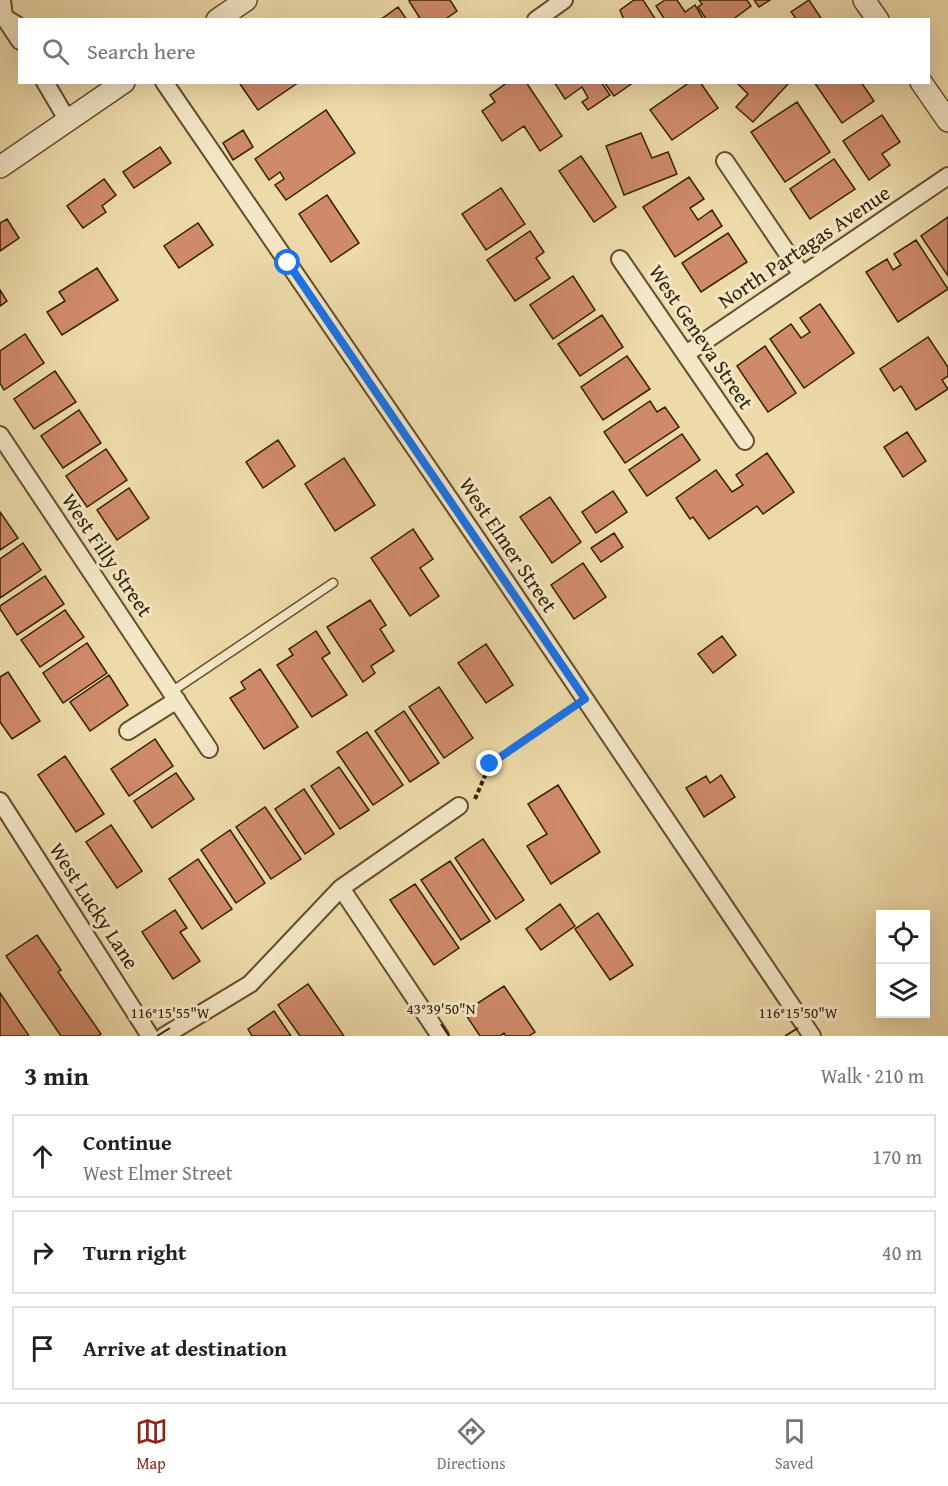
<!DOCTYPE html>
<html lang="en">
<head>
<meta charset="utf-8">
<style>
	body { margin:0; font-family:"Gentium Book Plus",serif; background:#f2f2f2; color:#222 }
	.controls { position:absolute; right:18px; bottom:18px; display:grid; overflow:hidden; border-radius:0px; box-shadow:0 6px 24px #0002 }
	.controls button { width:54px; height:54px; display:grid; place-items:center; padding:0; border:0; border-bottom:2px solid #e0e0e0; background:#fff; color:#222; font:30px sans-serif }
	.stop { position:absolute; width:18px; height:18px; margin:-14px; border:4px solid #1a73e8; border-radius:50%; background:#fff }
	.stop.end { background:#1a73e8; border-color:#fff; box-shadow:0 2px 6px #0008 }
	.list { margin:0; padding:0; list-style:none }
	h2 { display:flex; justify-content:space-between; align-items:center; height:78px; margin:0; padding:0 24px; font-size:26px }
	h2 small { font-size:20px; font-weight:400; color:#767676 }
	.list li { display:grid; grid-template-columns:39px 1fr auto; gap:18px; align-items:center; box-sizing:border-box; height:84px; margin:0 12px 12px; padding:0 12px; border:2px solid #e0e0e0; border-radius:0px }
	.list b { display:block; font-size:22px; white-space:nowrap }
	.list p { margin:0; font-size:20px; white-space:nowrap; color:#767676 }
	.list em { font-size:20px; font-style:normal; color:#767676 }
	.icon { flex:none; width:33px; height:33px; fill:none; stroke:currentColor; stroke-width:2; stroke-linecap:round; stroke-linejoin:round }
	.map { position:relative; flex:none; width:948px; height:1036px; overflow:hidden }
	.search { position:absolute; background:#fff; box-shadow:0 6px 24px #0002; left:18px; right:18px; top:18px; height:66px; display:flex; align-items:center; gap:15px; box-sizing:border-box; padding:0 21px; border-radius:0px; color:#767676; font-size:22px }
	.sheet { height:366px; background:#fff }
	nav { display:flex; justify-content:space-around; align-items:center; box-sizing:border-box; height:84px; border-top:2px solid #e0e0e0; background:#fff; font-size:16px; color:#767676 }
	nav a { display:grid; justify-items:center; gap:3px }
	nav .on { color:#8f2418 }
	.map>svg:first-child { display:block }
	.building { fill:#cf8a6a; stroke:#362004; stroke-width:1.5 }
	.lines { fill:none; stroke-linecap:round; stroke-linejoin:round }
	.service-casing { stroke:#644e2d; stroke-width:11 }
	.minor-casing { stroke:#644e2d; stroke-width:20 }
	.tertiary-casing { stroke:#644e2d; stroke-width:24 }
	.path { stroke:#362004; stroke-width:4; stroke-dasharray:4.5 3; stroke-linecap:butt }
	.service { stroke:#f3e7c7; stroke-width:8 }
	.minor { stroke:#f3e7c7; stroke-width:16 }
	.tertiary { stroke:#f3e7c7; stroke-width:21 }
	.route { stroke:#1a73e8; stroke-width:8 }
	.ticks { fill:none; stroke:#362004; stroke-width:2 }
	.labels { text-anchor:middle; stroke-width:6; stroke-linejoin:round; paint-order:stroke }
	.street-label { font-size:21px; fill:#362004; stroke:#f3e7c7 }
	.ticks-label { font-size:15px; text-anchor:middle; fill:#362004; stroke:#f3e7c7; stroke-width:6; stroke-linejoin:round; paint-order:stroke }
</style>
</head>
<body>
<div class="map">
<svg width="948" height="1036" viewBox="0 0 948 1036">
	<rect width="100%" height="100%" fill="#eddaa9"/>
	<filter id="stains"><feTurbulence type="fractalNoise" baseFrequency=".00333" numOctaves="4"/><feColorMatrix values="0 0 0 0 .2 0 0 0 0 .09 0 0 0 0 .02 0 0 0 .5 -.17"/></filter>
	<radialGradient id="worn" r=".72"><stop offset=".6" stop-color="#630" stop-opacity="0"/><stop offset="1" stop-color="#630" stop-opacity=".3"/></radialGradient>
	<path class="building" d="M411,0H450L457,11L444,20H421L409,1Z
		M634,0H643L656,20H624L620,10Z
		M665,0H677L685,12L695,5L704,20H665L656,6Z
		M699,0H747L751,6L732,20H707L698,7L702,4Z
		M754,0H770L759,7Z
		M809,0L821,18L818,20H797L791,12Z
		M398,7L407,20H380Z
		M243,82H299L258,110L240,84Z
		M508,82H526L562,136L540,151L524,126L502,141L482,111L495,102L490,95Z
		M554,82H601L610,95L588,110L582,102L588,98L582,87L565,99Z
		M604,82H634L614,96Z
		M690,82H700L718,108L672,140L650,110Z
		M736,82H786L788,84L753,122L736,107L748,94Z
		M814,82H861L874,101L842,123Z
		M797,102L830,152L785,182L751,132Z
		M326,110L355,153L286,200L275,185L284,179L280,172L269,180L255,159Z
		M882,115L900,142L882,154L890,165L869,180L843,141Z
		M243,130L253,147L233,160L223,143Z
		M641,133L652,158L668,152L677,174L624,195L606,146Z
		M160,147L171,163L134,188L123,172Z
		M581,156L616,207L594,222L559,171Z
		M834,159L855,189L810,219L790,189Z
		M689,177L704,199L690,208L698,220L712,210L722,226L675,257L643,207Z
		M104,179L116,195L102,206L106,212L83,228L67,206Z
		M501,188L525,224L486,250L462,214Z
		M327,195L359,243L331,262L299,214Z
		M948,217V276L921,236Z
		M7,219L19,238L0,251V223Z
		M198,223L213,245L179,268L164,246Z
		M530,231L544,252L536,258L550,278L515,301L487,260Z
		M728,233L747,262L701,292L682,263Z
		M916,240L948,289L898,322L866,272L887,259L893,270L901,265L894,254Z
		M97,268L118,300L62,335L47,312L65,301L59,292Z
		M573,276L595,310L553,339L530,305Z
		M0,290L7,301L0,306Z
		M820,304L854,353L804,388L770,339L791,324L801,338L810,332L800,318Z
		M602,315L623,347L580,376L558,344Z
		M25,334L44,363L4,390L0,383V351Z
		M928,337L948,367V376L942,380L948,389L916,410L901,386L894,391L880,369Z
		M765,346L796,393L768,412L737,366Z
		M627,356L650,389L603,420L581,387Z
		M55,371L76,402L34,429L14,399Z
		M650,401L657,412L665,407L679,427L625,463L604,432Z
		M79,410L101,443L63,468L41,436Z
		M907,432L926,461L903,477L884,447Z
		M682,434L700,460L647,496L629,470Z
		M278,440L295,466L263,488L246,462Z
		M106,449L127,480L87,507L66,476Z
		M767,453L794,492L763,514L757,506L709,539L693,517L690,519L676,498L716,470L732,492L743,485L736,475Z
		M344,458L375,505L335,531L305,484Z
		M129,488L149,518L117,540L97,510Z
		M613,491L627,512L596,533L582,512Z
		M550,497L581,542L552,563L520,517Z
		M0,512L18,538L0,550Z
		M413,529L433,559L420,568L439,596L410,616L371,558Z
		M614,533L623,547L601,562L591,548Z
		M23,543L41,570L0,598V559Z
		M583,563L606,597L574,619L551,585Z
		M45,576L64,604L17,635L0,609V606Z
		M370,600L386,625L380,629L394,651L371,666L375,673L363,682L327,627Z
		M65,610L84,637L40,667L21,640Z
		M316,631L330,653L322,658L347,695L312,717L277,665L293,655L289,649Z
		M722,636L736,655L713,673L698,654Z
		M87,643L107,673L63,703L43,673Z
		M486,644L513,685L486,703L458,663Z
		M260,669L298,727L264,749L230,698L245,689L241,682Z
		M8,672L40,721L12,739L0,722V677Z
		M109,675L128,705L90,731L70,702Z
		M439,687L473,738L444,758L409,707Z
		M404,711L439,763L410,782L375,731Z
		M367,732L403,785L373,805L337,752Z
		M155,739L173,766L129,796L111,769Z
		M65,756L104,814L76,832L38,775Z
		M339,767L369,810L340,829L311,786Z
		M176,773L194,799L152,828L134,801Z
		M721,775L735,797L704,817L686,788L706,776L710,783Z
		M558,785L600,852L551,884L527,846L547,834L528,804Z
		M304,789L334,834L305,854L275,809Z
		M265,807L301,859L271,879L236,827Z
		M111,825L142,871L117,888L86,842Z
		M230,830L265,883L236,903L201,850Z
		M483,839L524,900L496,919L455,858Z
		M198,859L232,909L202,929L169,879Z
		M450,861L490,921L461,940L421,880Z
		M415,884L459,948L434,965L390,900Z
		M560,904L575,926L541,950L526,929Z
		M175,910L187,928L180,932L200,961L173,979L142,932Z
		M598,913L633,965L610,980L575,929Z
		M37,935L61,970L58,972L101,1034L98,1036H61L6,956Z
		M308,984L344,1036H300L278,1005Z
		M504,986L535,1032L529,1036H506L504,1033L500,1036H480L464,1012Z
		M0,993L29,1036H0Z
		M274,1011L291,1036H252L248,1029Z"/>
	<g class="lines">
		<g class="service-casing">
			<path id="service" d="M171,692L333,583"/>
		</g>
		<g class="minor-casing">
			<path id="minor" d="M2,0L4,17
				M536,20L564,0
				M20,27L4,17L20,41
				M45,82L68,121
				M164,82L490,558L812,1036
				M725,161L802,275
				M620,259L745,441
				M686,354L948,176
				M0,435L209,749
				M128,731L177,700
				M0,801L150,1036
				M341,888L440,1036
				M164,1036L250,984L341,888L459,806"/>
		</g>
		<g class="tertiary-casing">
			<path id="tertiary" d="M864,0L878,20
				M217,20L246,0
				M921,82L948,121
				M0,167L124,82"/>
		</g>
		<path class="path" d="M475,799L490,764L571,708"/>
		<use href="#service" class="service"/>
		<use href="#minor" class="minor"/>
		<use href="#tertiary" class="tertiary"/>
	</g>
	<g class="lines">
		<path class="route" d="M288,263L585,699L490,764"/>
	</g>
	<path class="ticks" d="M441,1024L449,1036M157,1036L170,1028M785,1036L798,1028"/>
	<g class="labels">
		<g class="street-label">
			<text transform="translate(804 247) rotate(-34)" y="7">North Partagas Avenue</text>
			<text transform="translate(701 337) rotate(56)" y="7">West Geneva Street</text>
			<text transform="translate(508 545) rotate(56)" y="7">West Elmer Street</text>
			<text transform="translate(107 555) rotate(56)" y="7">West Filly Street</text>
			<text transform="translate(94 906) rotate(57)" y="7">West Lucky Lane</text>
		</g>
	</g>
	<g class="ticks-label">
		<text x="441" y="1014">43°39'50"N</text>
		<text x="170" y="1018">116°15'55"W</text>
		<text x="798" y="1018">116°15'50"W</text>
	</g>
	<rect width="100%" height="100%" filter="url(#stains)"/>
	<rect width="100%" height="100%" fill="url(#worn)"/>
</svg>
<div class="controls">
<button><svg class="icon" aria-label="locate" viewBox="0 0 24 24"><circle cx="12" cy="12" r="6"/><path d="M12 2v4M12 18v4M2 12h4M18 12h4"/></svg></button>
<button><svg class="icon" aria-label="layers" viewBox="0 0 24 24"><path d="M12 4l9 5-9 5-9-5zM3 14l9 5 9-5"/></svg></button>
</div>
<div class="stop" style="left:288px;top:263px"></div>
<div class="stop end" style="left:490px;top:764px"></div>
<div class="search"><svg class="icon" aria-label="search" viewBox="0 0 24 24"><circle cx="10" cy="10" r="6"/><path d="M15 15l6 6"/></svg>Search here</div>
</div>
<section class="sheet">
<h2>3 min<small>Walk · 210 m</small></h2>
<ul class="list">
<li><svg class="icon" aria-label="ahead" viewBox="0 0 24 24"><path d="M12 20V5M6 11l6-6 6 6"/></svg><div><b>Continue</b><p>West Elmer Street</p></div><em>170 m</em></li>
<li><svg class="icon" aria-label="right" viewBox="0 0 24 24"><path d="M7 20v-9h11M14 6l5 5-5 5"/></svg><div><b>Turn right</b></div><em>40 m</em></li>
<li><svg class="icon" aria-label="arrive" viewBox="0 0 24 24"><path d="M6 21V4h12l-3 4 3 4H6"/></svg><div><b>Arrive at destination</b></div></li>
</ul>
</section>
<nav>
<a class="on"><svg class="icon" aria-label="map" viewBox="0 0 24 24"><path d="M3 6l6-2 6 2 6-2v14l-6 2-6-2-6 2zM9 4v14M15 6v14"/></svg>Map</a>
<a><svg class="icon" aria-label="directions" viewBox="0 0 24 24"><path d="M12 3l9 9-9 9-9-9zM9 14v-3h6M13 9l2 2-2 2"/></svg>Directions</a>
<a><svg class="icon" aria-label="saved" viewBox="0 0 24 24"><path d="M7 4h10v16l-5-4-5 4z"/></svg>Saved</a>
</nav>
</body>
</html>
